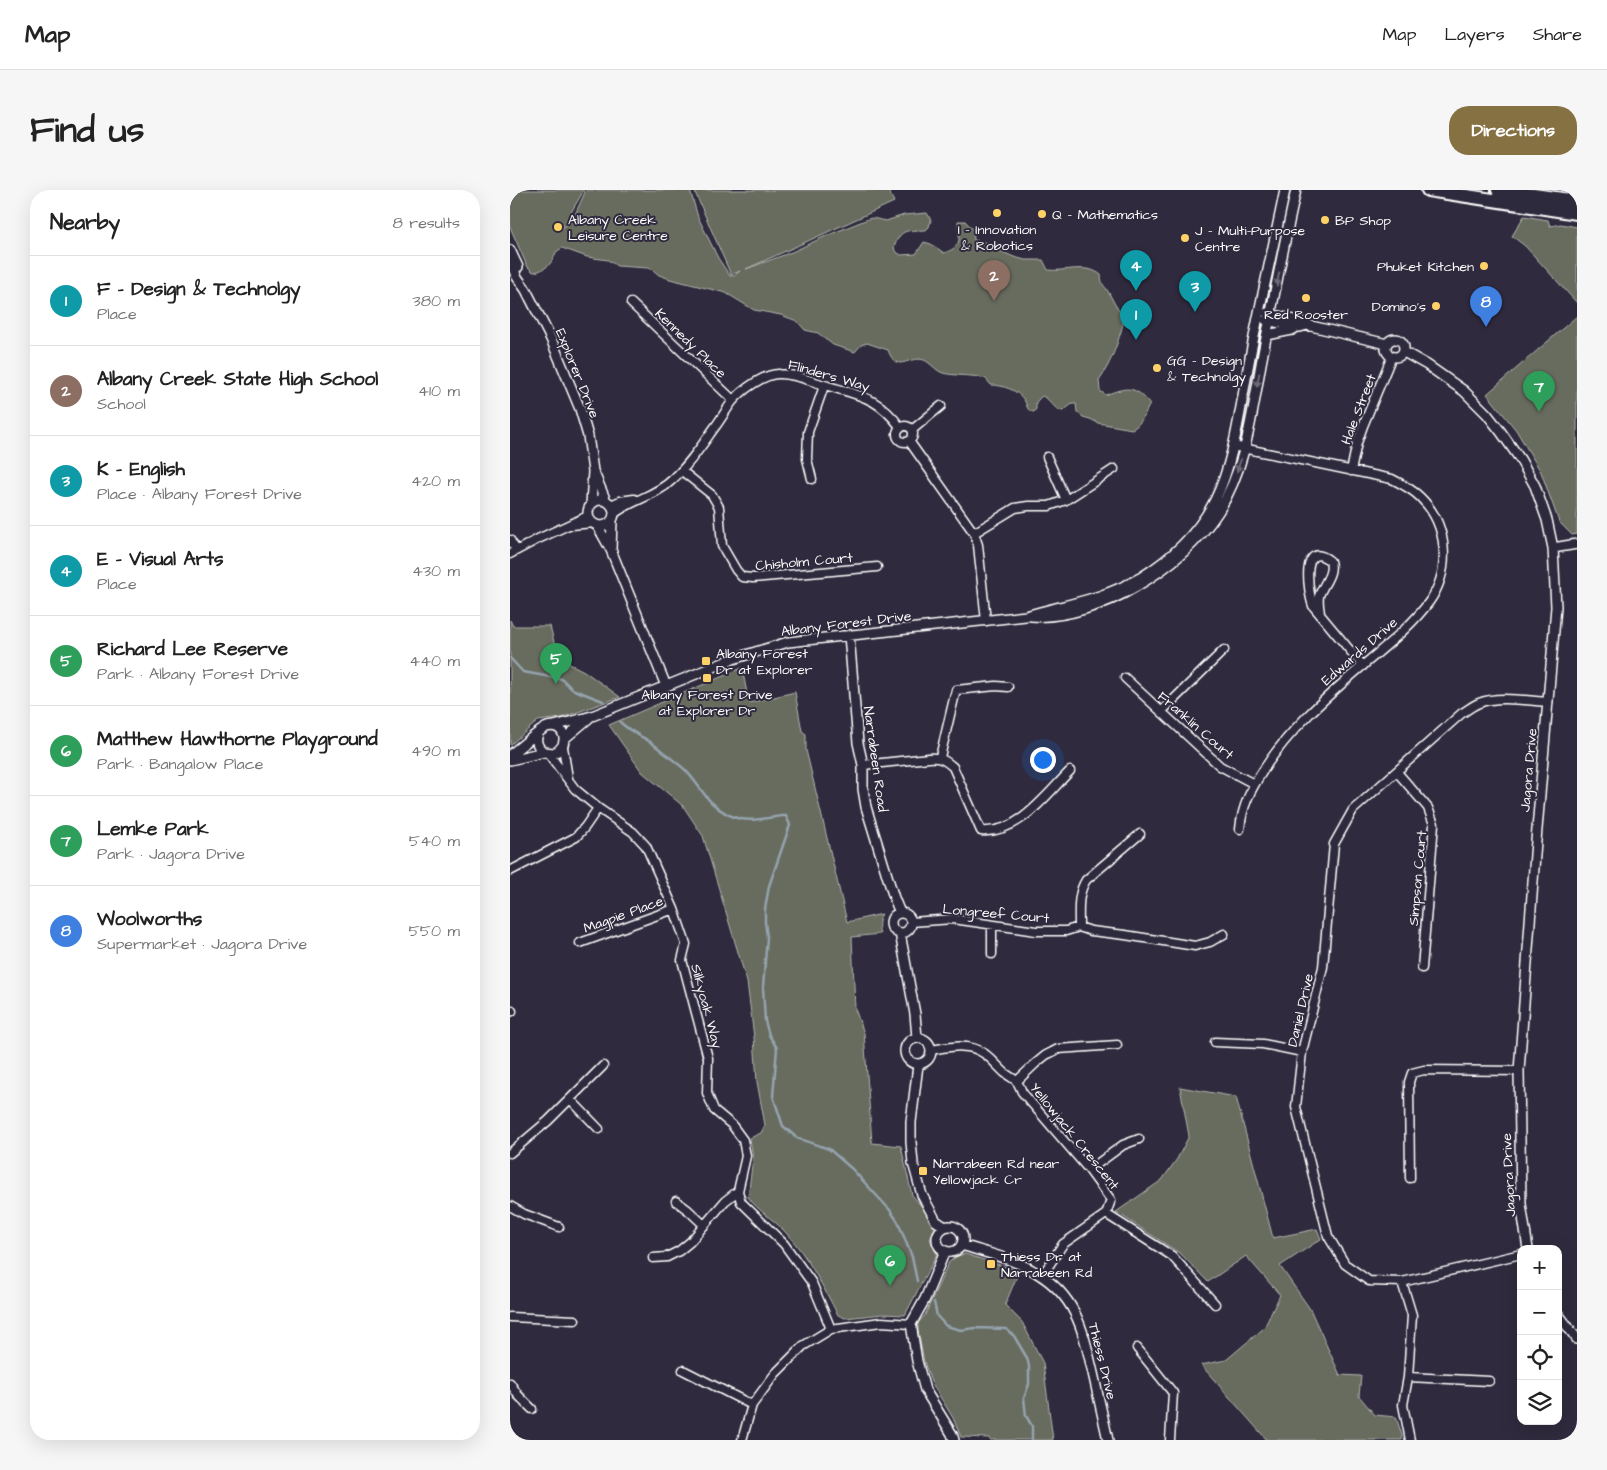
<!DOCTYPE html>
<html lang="en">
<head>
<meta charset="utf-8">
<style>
	body { margin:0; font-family:"Architects Daughter",sans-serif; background:#f6f6f6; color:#222 }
	.controls { position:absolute; right:15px; bottom:15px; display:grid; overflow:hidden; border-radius:10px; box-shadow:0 5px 20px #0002 }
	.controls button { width:45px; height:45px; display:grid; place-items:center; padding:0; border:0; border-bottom:1px solid #e0e0e0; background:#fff; color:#222; font:25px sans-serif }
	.you { position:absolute; left:532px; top:569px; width:18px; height:18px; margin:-12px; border:4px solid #fff; border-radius:50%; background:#1a73e8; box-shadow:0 0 0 8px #1a73e833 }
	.badge { display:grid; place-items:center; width:32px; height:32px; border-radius:50%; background:#857141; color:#fff; font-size:16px; font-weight:700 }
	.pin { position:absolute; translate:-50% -41px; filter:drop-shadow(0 1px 2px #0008) }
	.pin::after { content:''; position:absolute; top:26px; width:18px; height:15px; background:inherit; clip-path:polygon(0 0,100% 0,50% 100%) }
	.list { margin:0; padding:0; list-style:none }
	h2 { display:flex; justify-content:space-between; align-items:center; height:65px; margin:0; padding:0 20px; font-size:21px }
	h2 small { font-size:16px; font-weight:400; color:#767676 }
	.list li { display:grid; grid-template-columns:32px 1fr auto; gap:15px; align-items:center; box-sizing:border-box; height:90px; padding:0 20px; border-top:1px solid #e0e0e0 }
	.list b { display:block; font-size:19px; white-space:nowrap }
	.list p { margin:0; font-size:16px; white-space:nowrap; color:#767676 }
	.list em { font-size:16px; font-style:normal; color:#767676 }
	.icon { flex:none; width:28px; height:28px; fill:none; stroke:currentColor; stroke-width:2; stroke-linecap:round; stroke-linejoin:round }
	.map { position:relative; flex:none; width:1067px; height:1250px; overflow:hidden; border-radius:20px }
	header { display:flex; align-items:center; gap:30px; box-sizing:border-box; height:70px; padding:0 25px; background:#fff; border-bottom:1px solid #e0e0e0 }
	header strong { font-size:24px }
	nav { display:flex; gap:28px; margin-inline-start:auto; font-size:18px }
	.intro { display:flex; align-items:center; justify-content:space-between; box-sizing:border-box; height:120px; padding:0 30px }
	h1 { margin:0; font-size:35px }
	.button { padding:12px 22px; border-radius:20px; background:#857141; color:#fff; font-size:18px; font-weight:700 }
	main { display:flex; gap:30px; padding:0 30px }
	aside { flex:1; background:#fff; border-radius:20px; box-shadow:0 5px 20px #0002 }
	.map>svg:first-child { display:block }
	.green { fill:#676c5f; stroke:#b3b6af }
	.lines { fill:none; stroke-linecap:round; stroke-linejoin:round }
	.stream { stroke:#95a3ae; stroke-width:2.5 }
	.minor-casing { stroke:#fff; stroke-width:11 }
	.tertiary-casing { stroke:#fff; stroke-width:12 }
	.trunk-casing { stroke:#fff; stroke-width:16 }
	.minor { stroke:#2f2a3d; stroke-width:8 }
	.tertiary { stroke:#2f2a3d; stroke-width:9 }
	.trunk { stroke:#2f2a3d; stroke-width:12 }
	.oneway { fill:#6d6a77 }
	.poi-dot { fill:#ffd166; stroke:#2f2a3d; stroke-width:2 }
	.labels { text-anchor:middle; stroke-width:4; stroke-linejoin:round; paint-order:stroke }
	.poi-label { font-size:14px; fill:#fff; stroke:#2f2a3d; text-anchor:start }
	.street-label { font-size:14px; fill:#fff; stroke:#2f2a3d }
</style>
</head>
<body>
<header>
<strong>Map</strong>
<nav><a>Map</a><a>Layers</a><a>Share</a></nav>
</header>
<div class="intro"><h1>Find us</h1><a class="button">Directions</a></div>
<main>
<aside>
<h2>Nearby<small>8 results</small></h2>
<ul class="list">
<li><span class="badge" style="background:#0f9aa8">1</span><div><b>F - Design &amp; Technolgy</b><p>Place</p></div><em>380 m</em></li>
<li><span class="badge" style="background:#8d6e63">2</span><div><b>Albany Creek State High School</b><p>School</p></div><em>410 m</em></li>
<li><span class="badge" style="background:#0f9aa8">3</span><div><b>K - English</b><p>Place · Albany Forest Drive</p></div><em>420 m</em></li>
<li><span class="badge" style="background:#0f9aa8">4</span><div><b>E - Visual Arts</b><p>Place</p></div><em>430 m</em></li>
<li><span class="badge" style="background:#2e9e5b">5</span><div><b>Richard Lee Reserve</b><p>Park · Albany Forest Drive</p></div><em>440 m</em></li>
<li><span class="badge" style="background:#2e9e5b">6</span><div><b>Matthew Hawthorne Playground</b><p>Park · Bangalow Place</p></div><em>490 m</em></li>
<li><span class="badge" style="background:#2e9e5b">7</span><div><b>Lemke Park</b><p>Park · Jagora Drive</p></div><em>540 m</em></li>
<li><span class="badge" style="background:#3f7fe0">8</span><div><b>Woolworths</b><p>Supermarket · Jagora Drive</p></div><em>550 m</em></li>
</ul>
</aside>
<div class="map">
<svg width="1067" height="1250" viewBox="0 0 1067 1250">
	<rect width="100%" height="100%" fill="#2f2a3d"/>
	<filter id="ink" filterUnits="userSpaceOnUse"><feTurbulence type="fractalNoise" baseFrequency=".02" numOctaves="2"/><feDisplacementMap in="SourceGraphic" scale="10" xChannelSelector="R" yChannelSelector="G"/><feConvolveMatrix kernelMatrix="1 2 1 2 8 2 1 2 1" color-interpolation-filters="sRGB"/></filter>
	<g filter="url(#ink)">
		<path class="green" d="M0,0H74L52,38L62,31L76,0H180L188,27L208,68L220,86H224L230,81L221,85L184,0H378L384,12L236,79L282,62L316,46L358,29L362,28L376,31L394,25L417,23L421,30L419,37L416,40C399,41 391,37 384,57L385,61L391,65L406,64L414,52L421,54L434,63C455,56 448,46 448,31H455L463,39L464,50L478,53L490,61L504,67L515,70H533L538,80C555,82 577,73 591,85C592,97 594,94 599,103C603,111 607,119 614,127V131C608,152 602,172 589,190L590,201L596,205C617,196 626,196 640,214C635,223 631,235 622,239L588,233L580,229L573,227L567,222L566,214H562L553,221C543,220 541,209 532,206L526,212V219L524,222C516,221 518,216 514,210C508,200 492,195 481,195C480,194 477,190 476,189C470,185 442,186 433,183C426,181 421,173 414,170C398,165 387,185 378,160L357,153L351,155L345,162L323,155L308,143L295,140L287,131L271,125L244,120L216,103L160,89L149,85L143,80L138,78L107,76L98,70L77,67L52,58L46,62C43,73 35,81 23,82L17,76L0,37Z
			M1014,26L1038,30L1040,36L1051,34L1067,37V113L1015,56L1002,46Z
			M1067,126V344L1062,345L1049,332L1031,282L1006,240L977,204Z
			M0,430L3,436H40L48,468L74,481L110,507L51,528L28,531L0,555Z
			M232,478L239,513L285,502L292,541L296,544V560L337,732L372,724C368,730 368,737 370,744L342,747L345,819L354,843L362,953L391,956L402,1005L428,1035L420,1049L427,1064L395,1125L373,1124L335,1128L328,1125C313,1097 299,1068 277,1044C265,1030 248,1021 238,1007L243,968L240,948L251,943L255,935L247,892L244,847L237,792L193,646L173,616L132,582L99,535Z
			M670,897L726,907L763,1048L807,1039L811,1049L770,1076L800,1119L830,1185L851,1186L849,1206L865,1225L886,1227L892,1245V1250H757L691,1175L716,1170L754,1138L770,1105L736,1066L698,1092L671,1064L606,1022L652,990L667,969L679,946Z
			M455,1064L509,1081L495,1115L512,1132L533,1173L543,1250H480L479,1248L451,1247L443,1228L421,1192L414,1172L408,1140V1133L415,1125L439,1072L447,1066Z"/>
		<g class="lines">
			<path class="stream" d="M0,468L13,482L52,489L62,499L93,511
				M110,532C119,541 131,546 142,553C152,561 162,569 172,577C184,587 190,601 201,612C225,635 242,631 272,626H276L280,635L259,696L255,719V732L257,747L253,797L255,831L259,845L267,858L263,906L273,936L287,948L319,959L342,979L380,1020L388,1032L402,1067L407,1091
				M424,1112L427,1126L436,1136L451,1140L465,1138L496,1139L504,1146L517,1168L519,1176V1194L514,1208L516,1226L522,1236V1250"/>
			<g class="minor-casing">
				<path id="minor" d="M121,113L223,210
					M387 244a8 8 0 1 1 16 0a8 8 0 1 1-16 0Z
					M402,240L431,216
					M399,251L464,343L468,355L476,431
					M723,256L882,289C892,294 902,299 910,307C939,335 941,381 919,412C900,438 874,457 850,478C815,508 779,540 754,579C741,599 732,616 730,639
					M537,267L556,310
					M172,281L202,305L209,317L212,356L226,380L232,387L243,388L367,377
					M841,281L847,253L853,236L882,166
					M302,289L297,269L298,242L314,196
					M101,315L110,311L124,309
					M104,324C121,310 146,306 162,290C179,275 192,255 205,237C211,229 216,220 222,212C232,200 255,183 270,184C287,184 302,192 318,196C352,206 369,208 391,238
					M62,335L83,333
					M464,343L505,318L518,316H539L556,310L604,279
					M0,350L6,360
					M0,364L28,349L78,326
					M810,423C809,417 808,412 809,406C813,394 824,384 820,371C790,348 798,402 803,416L853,476
					M615,488L710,576L744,594
					M651,522L714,460
					M53,557L58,588
					M38,563L65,599L88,618L123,642L136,656L164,719L176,754L172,770L198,868L197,903L204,920L222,935L233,950L236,966L228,1001L231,1012L274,1054L302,1093L321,1139
					M430,567L446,500L486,496L498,497
					M353,575L419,568C430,567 435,570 443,577L471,641C509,644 536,605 560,581
					M887,582L918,618L924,634L912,778
					M0,681L66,647L75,637L88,618
					M401,732L443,729L526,741H556L569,737L581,741L615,745L685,756L700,752L714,744
					M569,737C569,721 567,704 576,690L630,644
					M70,753L164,719
					M482,764V735
					M0,822L2,821
					M705,852L753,854L792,862
					M421,860C439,857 459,852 475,864C482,869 488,877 495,883C505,891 506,887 512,902L579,980L601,1010L596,1024L553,1054L532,1086
					M507,891L525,874L536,865L548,859L607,855
					M60,909L89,939
					M0,963L38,931L93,876
					M579,980L613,955L629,949
					M900,988L899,892L902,883L914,880L1009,881
					M166,1011L178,1020L194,1035
					M0,1016L14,1024L49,1037
					M596,1024L662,1066L705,1114
					M1011,1064L892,1092L859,1091L835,1074L818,1046L786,917L792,862L813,777L824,654L843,620L952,523C958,520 963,515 969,513C987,505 1019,511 1038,512
					M143,1068L157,1067L169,1061L180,1052L215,1011L228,1001
					M892,1092L902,1125L898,1187L893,1215L900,1250
					M0,1127L65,1130
					M627,1158L663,1203L660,1250
					M173,1180L242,1215
					M898,1187L979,1191
					M0,1193L8,1205L22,1219
					M232,1250L242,1215L265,1184L293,1156L321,1139L371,1132L401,1134"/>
			</g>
			<g class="tertiary-casing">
				<path id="tertiary" d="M0,60L8,77
					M0,72L7,87L16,100L41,149L70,219L78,246L83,281L81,315
					M757,123L792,132L797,135L877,154
					M756,130L790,137L797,135
					M757,145L782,140L787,137
					M876 158a9 9 0 1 1 18 0a9 9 0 1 1-18 0Z
					M894,162L917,175L954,201L977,224L991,242L1010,269L1025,296L1037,330L1043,358L1046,417L1026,651L1009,881L1011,1014L1018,1059
					M84,283L96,311
					M78 323a13 13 0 1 1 26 0a13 13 0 1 1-26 0Z
					M87,335L101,360L156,496
					M1043,358L1067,354
					M101,360L102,330
					M521,426C554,429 597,414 625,397C658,378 687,354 708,322C736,278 742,224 751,174C762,116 773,58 786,0
					M339,445L348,553L353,575V599L356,617L384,708L390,723
					M44,536L82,526L223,469L278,452L516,426C556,414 592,410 630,388C661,369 689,342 705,310C724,272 730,219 738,178C749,118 763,59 775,0
					M54,549L79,528
					M0,565C6,560 33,538 37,537C55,532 61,556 44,563L34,562C28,558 25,551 28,544
					M0,570L34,562
					M381 733a10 10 0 1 1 20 0a10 10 0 1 1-20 0Z
					M390,743L405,824L407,848
					M395 861a13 13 0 1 1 26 0a13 13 0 1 1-26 0Z
					M408,875L401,932V952L403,973L412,1005L426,1031L435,1037
					M427 1049a13 13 0 1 1 26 0a13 13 0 1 1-26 0Z
					M452,1055C476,1063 505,1069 527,1083C567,1107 573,1141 583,1183C588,1205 593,1228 598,1250
					M435,1061L415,1109L401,1134L407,1171L415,1200L442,1244L444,1250
					M1048,1124L1067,1149"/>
			</g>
			<g class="trunk-casing">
				<path id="trunk" d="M918,0L1067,23
					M988,0L1067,11"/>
			</g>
			<use href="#minor" class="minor"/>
			<use href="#tertiary" class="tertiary"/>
			<use href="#trunk" class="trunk"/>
		</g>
		<defs><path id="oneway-solid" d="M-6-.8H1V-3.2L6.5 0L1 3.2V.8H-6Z" transform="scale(1.25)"/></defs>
		<g class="oneway">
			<use href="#oneway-solid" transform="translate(768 89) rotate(101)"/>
			<use href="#oneway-solid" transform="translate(748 190) rotate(101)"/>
			<use href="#oneway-solid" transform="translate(729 275) rotate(109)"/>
		</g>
	</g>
	<g class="poi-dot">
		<circle cx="487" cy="23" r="5"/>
		<circle cx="532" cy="24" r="5"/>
		<circle cx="815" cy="30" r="5"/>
		<circle cx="48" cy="37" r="5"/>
		<circle cx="675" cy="48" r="5"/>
		<circle cx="974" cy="76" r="5"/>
		<circle cx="796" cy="108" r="5"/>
		<circle cx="926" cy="116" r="5"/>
		<circle cx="647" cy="178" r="5"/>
		<rect x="191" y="466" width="10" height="10" rx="2.5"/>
		<rect x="192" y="483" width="10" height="10" rx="2.5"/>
		<rect x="408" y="976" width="10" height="10" rx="2.5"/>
		<rect x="476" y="1069" width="10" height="10" rx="2.5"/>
	</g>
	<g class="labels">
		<g class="poi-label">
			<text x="542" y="29">Q - Mathematics</text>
			<text x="58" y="34">Albany Creek<tspan x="58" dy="16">Leisure Centre</tspan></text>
			<text x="825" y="35">BP Shop</text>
			<text x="487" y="44" text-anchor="middle">I - Innovation<tspan x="487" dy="16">&amp; Robotics</tspan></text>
			<text x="685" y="45">J - Multi-Purpose<tspan x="685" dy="16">Centre</tspan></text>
			<text x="964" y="81" text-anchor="end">Phuket Kitchen</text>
			<text x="916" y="121" text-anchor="end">Domino's</text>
			<text x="796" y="129" text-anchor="middle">Red Rooster</text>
			<text x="657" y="175">GG - Design<tspan x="657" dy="16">&amp; Technolgy</tspan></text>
			<text x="206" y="468">Albany Forest<tspan x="206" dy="16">Dr at Explorer</tspan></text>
			<text x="197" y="509" text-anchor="middle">Albany Forest Drive<tspan x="197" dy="16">at Explorer Dr</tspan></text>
			<text x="423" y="978">Narrabeen Rd near<tspan x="423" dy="16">Yellowjack Cr</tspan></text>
			<text x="491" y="1071">Thiess Dr at<tspan x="491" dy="16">Narrabeen Rd</tspan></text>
		</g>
		<g class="street-label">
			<text transform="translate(181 153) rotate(44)" y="5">Kennedy Place</text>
			<text transform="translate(68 183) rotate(68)" y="5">Explorer Drive</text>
			<text transform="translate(319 185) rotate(16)" y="5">Flinders Way</text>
			<text transform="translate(848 219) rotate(-69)" y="5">Hale Street</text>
			<text transform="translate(294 371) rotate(-5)" y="5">Chisholm Court</text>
			<text transform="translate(336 433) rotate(-7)" y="5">Albany Forest Drive</text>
			<text transform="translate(849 461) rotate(-41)" y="5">Edwards Drive</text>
			<text transform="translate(686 535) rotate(41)" y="5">Franklin Court</text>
			<text transform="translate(366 569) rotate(82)" y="5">Narrabeen Road</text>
			<text transform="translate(1018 580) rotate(-85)" y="5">Jagora Drive</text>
			<text transform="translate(907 688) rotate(-85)" y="5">Simpson Court</text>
			<text transform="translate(486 723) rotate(5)" y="5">Longreef Court</text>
			<text transform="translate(113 724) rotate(-20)" y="5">Magpie Place</text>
			<text transform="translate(197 816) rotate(75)" y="5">Silkyoak Way</text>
			<text transform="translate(790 820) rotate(-77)" y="5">Daniel Drive</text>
			<text transform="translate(565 946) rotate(51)" y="5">Yellowjack Crescent</text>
			<text transform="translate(998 985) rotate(-93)" y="5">Jagora Drive</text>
			<text transform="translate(593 1171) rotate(76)" y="5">Thiess Drive</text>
		</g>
	</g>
</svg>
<div class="controls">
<button>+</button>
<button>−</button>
<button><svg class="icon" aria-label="locate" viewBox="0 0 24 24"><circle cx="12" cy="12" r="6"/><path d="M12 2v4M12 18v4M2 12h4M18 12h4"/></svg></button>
<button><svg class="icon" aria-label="layers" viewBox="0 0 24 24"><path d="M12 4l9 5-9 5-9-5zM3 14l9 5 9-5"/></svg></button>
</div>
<div class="you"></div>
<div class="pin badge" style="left:626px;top:150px;background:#0f9aa8">1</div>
<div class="pin badge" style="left:484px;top:111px;background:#8d6e63">2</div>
<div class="pin badge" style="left:685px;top:122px;background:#0f9aa8">3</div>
<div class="pin badge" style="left:626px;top:101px;background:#0f9aa8">4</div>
<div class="pin badge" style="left:46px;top:494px;background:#2e9e5b">5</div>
<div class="pin badge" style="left:380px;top:1096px;background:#2e9e5b">6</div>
<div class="pin badge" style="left:1029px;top:222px;background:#2e9e5b">7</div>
<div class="pin badge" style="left:976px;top:137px;background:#3f7fe0">8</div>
</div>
</main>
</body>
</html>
